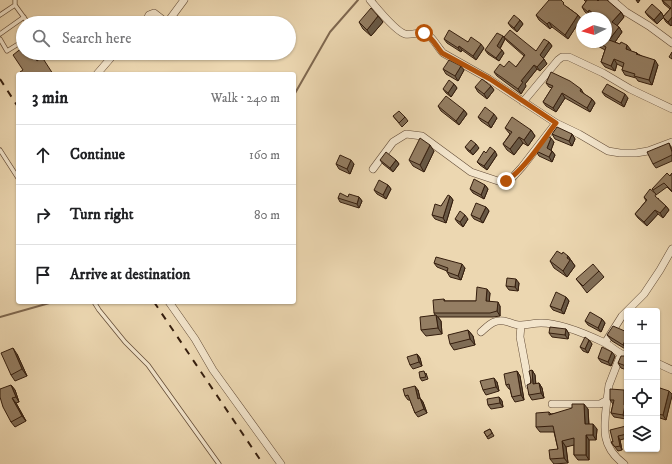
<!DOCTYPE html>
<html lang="en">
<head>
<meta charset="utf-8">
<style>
	body { margin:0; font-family:"IM FELL DW Pica",serif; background:#f2f2f2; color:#202124 }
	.controls { position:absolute; right:12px; bottom:12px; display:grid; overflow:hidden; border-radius:4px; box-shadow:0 1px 3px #0004 }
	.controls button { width:36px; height:36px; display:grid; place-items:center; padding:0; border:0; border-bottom:1px solid #e0e0e0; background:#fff; color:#202124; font:20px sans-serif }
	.compass { position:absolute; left:576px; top:12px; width:36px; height:36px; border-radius:50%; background:#fff; box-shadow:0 1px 3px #0004; rotate:265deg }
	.stop { position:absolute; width:12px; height:12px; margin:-9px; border:3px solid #b45309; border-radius:50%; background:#fff }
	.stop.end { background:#b45309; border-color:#fff; box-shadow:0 1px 4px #0008 }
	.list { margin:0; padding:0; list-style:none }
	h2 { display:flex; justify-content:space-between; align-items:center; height:52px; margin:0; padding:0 16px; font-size:17px }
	h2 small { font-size:13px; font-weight:400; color:#757577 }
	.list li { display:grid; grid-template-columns:26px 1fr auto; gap:12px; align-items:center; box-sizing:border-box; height:60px; padding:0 16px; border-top:1px solid #e0e0e0 }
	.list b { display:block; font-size:15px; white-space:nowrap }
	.list em { font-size:13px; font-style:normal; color:#757577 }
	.icon { flex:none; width:22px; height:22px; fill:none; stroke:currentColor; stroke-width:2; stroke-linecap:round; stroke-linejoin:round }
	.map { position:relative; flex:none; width:672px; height:464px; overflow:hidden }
	.search { position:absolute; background:#fff; box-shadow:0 1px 3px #0004; left:16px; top:16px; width:280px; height:44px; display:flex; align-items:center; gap:10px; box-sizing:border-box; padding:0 14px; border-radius:22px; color:#757577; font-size:15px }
	.panel { position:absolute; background:#fff; box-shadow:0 1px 3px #0004; left:16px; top:72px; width:280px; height:232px; border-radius:4px }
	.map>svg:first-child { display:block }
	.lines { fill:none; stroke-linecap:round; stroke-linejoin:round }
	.stream { stroke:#7e674f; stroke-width:2 }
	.lane-casing { stroke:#634c37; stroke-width:5 }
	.street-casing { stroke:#634c37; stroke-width:8 }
	.lane { stroke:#f3e5cc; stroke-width:3.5 }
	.street { stroke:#f3e5cc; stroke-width:7 }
	.rail { stroke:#351e0e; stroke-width:2; stroke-dasharray:7 7; stroke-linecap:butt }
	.wall { fill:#7f6c55; stroke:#351e0e }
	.shaded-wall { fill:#685845; stroke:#351e0e }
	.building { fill:#947e63; stroke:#351e0e }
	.route { stroke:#b45309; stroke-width:5 }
</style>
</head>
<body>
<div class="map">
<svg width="672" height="464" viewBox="0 0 672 464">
	<rect width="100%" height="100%" fill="#ecd7b1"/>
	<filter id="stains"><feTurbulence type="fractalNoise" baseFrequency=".005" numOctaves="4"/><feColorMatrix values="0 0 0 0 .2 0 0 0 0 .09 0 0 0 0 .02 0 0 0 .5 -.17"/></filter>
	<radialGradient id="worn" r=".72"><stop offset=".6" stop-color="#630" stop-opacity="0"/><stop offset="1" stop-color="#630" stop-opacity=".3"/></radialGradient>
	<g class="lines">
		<path class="stream" d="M294,95L330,32L358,0
			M0,317L53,302"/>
		<g class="lane-casing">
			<path id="lane" d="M15,0V5L28,23
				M0,15L15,5
				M0,34L24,17
				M0,39L7,51L23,41
				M0,150L18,178
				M94,302L99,310L125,342L148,365L219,464"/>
		</g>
		<g class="street-casing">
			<path id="street" d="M370,0C377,8 395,31 405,34C410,35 416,33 421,33C432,33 436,46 443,53L489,79L556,123L579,134L608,151L620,153H636L648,151L672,142
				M612,0L626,12L649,26L672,43
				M145,23L149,15L154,13L167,23
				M167,23L184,0
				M97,74L115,53
				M523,102L558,60L562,57H569L603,73L630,89L672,109
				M373,169L393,142L406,134L422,136L471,172L501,182L506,181L512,178L522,167L556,123
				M169,302L195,339L213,370L281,464
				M521,325L520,337L529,385
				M481,332C490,324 495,318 508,322C511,323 515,325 519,325C527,325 534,323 541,323C560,323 586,334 603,342C612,346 616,353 627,356
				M605,343L622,316L644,294L660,270L672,249
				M657,363L672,370
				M607,400C604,427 600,446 624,464
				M552,404H600L607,400L609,385L621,354"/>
		</g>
		<use href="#lane" class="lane"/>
		<use href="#street" class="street"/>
		<path class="rail" d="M0,79L18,107
			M154,302L263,464"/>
	</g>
	<path class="wall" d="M584,0H597L621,12L624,17L617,25L619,27L622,32L615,42L631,50L630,51L637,53L638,54L658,65L652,85L638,81L636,78L625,75L622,70L623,67L617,64L615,71L605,67L601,62L605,50L594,44L593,42H606V18H596L593,15L591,17L585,12L582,7L586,2Z
		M662,0H672L671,26L666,22L663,17L670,9L664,4Z
		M567,7L578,15L581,19L568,39L552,27L550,29L539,20L536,15Z
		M645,12H661L664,17L657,24L648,16Z
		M378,16L383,22L371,36L363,29L359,22Z
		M520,20L523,24L517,32L511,27L508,23Z
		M503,36L505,39L500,49L504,53L499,61L488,54L485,50Z
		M504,37L536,51L549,42L552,46L543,58L547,64L540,71L537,69L525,84L526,86L521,94L497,76L494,72L504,67H516L524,56L507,41Z
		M444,39L468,42L484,48L476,60L462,50L461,52L447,43Z
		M443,69L464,70L458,81L446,74Z
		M546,83L584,94L592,99L595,103L590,112L565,98L556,112L546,106L543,102L552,88L549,87Z
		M454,84L457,88L451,97L446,93L443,89Z
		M491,86L494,90L487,99L478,92L475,87Z
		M602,92L628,98L624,107L605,96Z
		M438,106L464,110L467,114L459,125L441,111Z
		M393,116L405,117L408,121L402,127Z
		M478,117L497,118L491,128L481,121Z
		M505,128L531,130L535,136L528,146L523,143L514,155L507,150L503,144L510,134L509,133Z
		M552,134H572L575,139L572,146L555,139Z
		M554,142L551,150L552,151L555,155L552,162L539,156L536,151L541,146Z
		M669,143L672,149V161L656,168L653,164Z
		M465,147L479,148L473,155L468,151Z
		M434,151L424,172L413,166L409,160Z
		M486,153L497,155L487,170L480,165L477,162Z
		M380,160H396L399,164L393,172L383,164Z
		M336,164H354L350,174L339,169Z
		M672,173V192L667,187L656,195L652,189L670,176Z
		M388,185L391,189L386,199L377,194L374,190Z
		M485,185L488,189L484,199L473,193L470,189Z
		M450,196L453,200L446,223L435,219L432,215L441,206Z
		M348,197H359L362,201L359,208L340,202L338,198Z
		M644,197L659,199H658L666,206L669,210L663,218L658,214L647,226L638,218L635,214L646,201Z
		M486,207L489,211L483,223L474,219L471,215Z
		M455,219H468L463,227L458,223Z
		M562,254L568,256L575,266L567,277L554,268L550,261Z
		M434,263L465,268L461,280L450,277L447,272V271L437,267Z
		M599,271L604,277L587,293L581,285L576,279Z
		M519,283L518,291L509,290L506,286Z
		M490,293L489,301L500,306V316L493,317H438L441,321L442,334L426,336L421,330L435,315L434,313L444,299L445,301H476Z
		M566,297L569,301L564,314L553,310L550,306Z
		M602,319L605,323L601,332L588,325L585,321Z
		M566,329L569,334L568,339L552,337L549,333Z
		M468,330L473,336L475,345L454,350L450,344Z
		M627,332V350L612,341L607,335Z
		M589,340L592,344L588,353L583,351L580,347Z
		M17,354L27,376L15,381L11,375Z
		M417,354L420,358L422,366L413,369L410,365Z
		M627,355V370L621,368L618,363Z
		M615,356L611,366L601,362L598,358Z
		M532,370L535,375L536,384L539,383L542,388L544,398L532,400L529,395Z
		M517,371L520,376L524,400L515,402L512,397L510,389H509L506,385Z
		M426,373L428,379L422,381L420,378Z
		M497,382L499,391L486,395L483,390Z
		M11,385L15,390L19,402L16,403L26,421L15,427L11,422Z
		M657,387L672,394L666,420L657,417Z
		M418,390L420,398L423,402L427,413L418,417L415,413L410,400H408L405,396Z
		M627,394V414L626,419L614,417L611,413L613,404L610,400Z
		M499,397L502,401L503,407L491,409L488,405Z
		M588,409L589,424L597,429L596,440H589V460H578L574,455V445L566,447L568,463L554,464L550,459L558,449L554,432H540L536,427L549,412L551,414Z
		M627,427V438L620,440L622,450L618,451L611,442H613Z
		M490,429L494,436L488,439L484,432Z"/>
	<path class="shaded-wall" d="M636,0H640L638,3Z
		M589,10L593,15L591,17L588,12Z
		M621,12L624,17L616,27L612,22Z
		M661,12L664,17L657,24L654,20Z
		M578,15L581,19L568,39L565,35Z
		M378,16L383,22L371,36L367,30Z
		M672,17V25L671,26L668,22Z
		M520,20L523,24L517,32L514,28Z
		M549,22L552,27L550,29L547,24Z
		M619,27L622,32L613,45L609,40Z
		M503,36L505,39L499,50L497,46Z
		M549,42L552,46L543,59L540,55Z
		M481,44L484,48L476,60L473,56Z
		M627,45L631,50L629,54L626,49Z
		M459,46L462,50L461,52L458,48Z
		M502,50L504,53L499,61L496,58Z
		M544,59L547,64L540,71L537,67Z
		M614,59L617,64L615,71L611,66Z
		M655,60L658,65L652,85L649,80Z
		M534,65L537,69L525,84L526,86L521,94L518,89L521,81Z
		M461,66L464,70L458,81L455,76Z
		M454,84L457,88L451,97L448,93Z
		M491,86L494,90L487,99L484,94Z
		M581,89L584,94L583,96L580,91Z
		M562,93L565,98L556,112L553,108Z
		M625,94L628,98L624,107L621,103Z
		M592,99L595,103L590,112L587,108Z
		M464,110L467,114L459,125L456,121Z
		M494,114L497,118L491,128L488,123Z
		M531,130L535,136L528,146L524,140Z
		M572,134L575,139L572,146L569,141Z
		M519,137L523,143L514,155L510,149Z
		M551,138L554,142L550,153L547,148Z
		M476,144L479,148L473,155L470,151Z
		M430,145L434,151L424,172L420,165Z
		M495,151L497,155L487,170L484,166Z
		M552,151L555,155L552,162L549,157Z
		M351,160L354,164L350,174L347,169Z
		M396,160L399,164L393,172L390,168Z
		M388,185L391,189L386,199L383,195Z
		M485,185L488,189L484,199L481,195Z
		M450,196L453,200L446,223L443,218Z
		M359,197L362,201L359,208L357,204Z
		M666,206L669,210L663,218L660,213Z
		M486,207L489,211L483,223L480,219Z
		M655,210L658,214L647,226L644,222Z
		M465,215L468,219L463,227L460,222Z
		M568,256L575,266L567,277L563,271L567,258Z
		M462,264L465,268L461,280L458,276Z
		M516,279L519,283L518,291L515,287Z
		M487,289L490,293L489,305L486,301Z
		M566,297L569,301L564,314L561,310Z
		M498,302L500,306V316L497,311Z
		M436,315L441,321L442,334L438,328Z
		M602,319L605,323L601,332L598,328Z
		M566,329L569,334L568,339L565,335Z
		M468,330L473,336L475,345L470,339Z
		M627,336V350L623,345Z
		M589,340L592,344L588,353L585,349Z
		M657,347L659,349L657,356Z
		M13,348L17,354L27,376L22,369Z
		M612,352L615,356L611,366L608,362Z
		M417,354L420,358L422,366L419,362Z
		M532,370L535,375L536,389L533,384Z
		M517,371L520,376L524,400L521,395Z
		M494,378L497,382L499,391L496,387Z
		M539,383L542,388L544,398L541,393Z
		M11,385L15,390L19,402L16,397Z
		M415,386L418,390L421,403L418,399Z
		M624,390L627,394V414L626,419L623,415Z
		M669,391L672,394V396L666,420L663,415Z
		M499,397L502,401L503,407L500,403Z
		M12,398L16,403L26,421L22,416Z
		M420,398L423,402L427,413L424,409Z
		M584,404L588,409L589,429L585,424Z
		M593,424L597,429L596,440L593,435Z
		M586,435L589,440V460L586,455Z
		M618,436L620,440L622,450L620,446Z
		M562,441L566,447L568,463L564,458Z"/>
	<path class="building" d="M549,0H561L564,3L563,4L578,15L565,35L549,22L547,24L536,15Z
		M587,0H597L598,1L599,0H607L621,12L612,22L619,27L609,40L620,44L621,42L627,45L626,49L637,53L636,54L655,60L649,80L634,76L635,74L622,70L624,63L614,59L611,66L601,62L606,47L597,42H606V18H599L589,10L588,12L582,7Z
		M662,0H672V17L668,22L663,17L671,8Z
		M652,4L661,12L654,20L645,12Z
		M371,8L378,16L367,30L359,22Z
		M514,15L520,20L514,28L508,23Z
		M449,30L468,42L471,37L481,44L473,56L459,46L458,48L444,39Z
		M510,30L536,51L544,39L549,42L540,55L544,59L537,67L534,65L521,81L523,82L518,89L494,72L500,64L504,67L509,61L516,67L525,55L504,37Z
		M497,33L503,36L497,46L502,50L496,58L485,50Z
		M23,47V53H32L37,61L42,57L53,74H21L20,72L23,70L13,55Z
		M672,52V59L669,57Z
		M449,60L461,66L455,76L443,69Z
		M551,72L570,81L581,89L580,91L592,99L587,108L562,93L553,108L543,102L553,86L546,83Z
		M482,79L491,86L484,94L475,87Z
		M449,80L454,84L448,93L443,89Z
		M607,84L625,94L621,103L602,92Z
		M446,96L464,110L456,121L438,106Z
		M485,107L494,114L488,123L478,117Z
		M399,111L405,117L399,123L393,116Z
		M512,117L531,130L524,140L519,137L510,149L503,144L512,132L505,128Z
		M557,127L572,134L569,141L552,134Z
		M546,135L551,138L547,148L552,151L549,157L536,151L539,145L541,146Z
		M420,138L430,145L420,165L409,160Z
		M471,140L476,144L470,151L465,147Z
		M669,143L672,152V155L653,164L647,152Z
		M490,147L495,151L484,166L477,162L484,151L486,153Z
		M386,152L396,160L390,168L380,160Z
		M340,155L351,160L347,169L336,164Z
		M667,173L670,176L672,173V191L664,183L653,190L652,189Z
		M474,179L485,185L481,195L470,189Z
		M379,180L388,185L383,195L374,190Z
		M650,189L656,194L655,196L666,206L660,213L655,210L644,222L635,214L647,200L644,197Z
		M340,193L348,197L349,194L359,197L357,204L338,198Z
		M448,195L450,196L443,218L432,215L435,204L441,206Z
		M476,203L486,207L480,219L471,215Z
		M460,211L465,215L460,222L455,219Z
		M557,251L562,254L563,252L568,256L567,258L570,260L563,271L550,261Z
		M436,257L462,264L458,276L447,272L448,268L434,263Z
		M593,264L599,271L583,286L576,279Z
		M507,278L516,279L515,287L506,286Z
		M477,287L487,289L486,301L498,302L497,311L490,313H434L433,300L444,299V301H476Z
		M556,292L566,297L561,310L550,306Z
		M590,312L602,319L598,328L585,321Z
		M436,315L438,328L421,330L420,317Z
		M613,326L627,332V336L623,345L607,335Z
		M550,327L566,329L565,335L549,333Z
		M468,330L470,339L450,344L448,335Z
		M585,337L589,340L585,349L580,347Z
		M602,347L612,352L608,362L598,358Z
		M13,348L22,369L11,375L1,353Z
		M417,354L419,362L410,365L407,357Z
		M627,355V362L626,366L618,363L621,356H625Z
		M532,370L533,384L539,383L541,393L529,395L527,385L531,383V380L529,371Z
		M424,371L426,377L420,378L419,372Z
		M517,371L521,395L512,397L509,384L506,385L504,374Z
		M627,371V378L625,377Z
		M494,378L496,387L483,390L480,381Z
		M11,385L16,397L12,398L22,416L11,422L3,407L0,397V389Z
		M415,386L418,399L420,398L424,409L415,413L408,395L405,396L403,389Z
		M657,387L669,391L663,415L657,414Z
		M610,389L624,390V405H625L623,415L611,413L614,400H610Z
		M499,397L500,403L488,405L487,399Z
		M572,404H584L585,424H593V435H586V455H574V438L562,441L564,458L550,459L549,450L558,449L553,426L536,427V413L549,412V415L572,408Z
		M626,426L627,430V434L618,436L620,446L615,447L611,442H613L610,430Z
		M490,429L492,433L487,437L484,432Z"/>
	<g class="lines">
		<path class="route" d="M424,33C433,38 436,46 442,53L490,79L556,123C543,140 524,170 506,181"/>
	</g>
	<rect width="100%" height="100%" filter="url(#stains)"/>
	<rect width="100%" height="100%" fill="url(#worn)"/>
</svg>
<div class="controls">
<button>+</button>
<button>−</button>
<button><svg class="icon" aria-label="locate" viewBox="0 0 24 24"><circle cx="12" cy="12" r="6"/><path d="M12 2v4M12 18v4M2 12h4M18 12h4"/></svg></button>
<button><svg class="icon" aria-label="layers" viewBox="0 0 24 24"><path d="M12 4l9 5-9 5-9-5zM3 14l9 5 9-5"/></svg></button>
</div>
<svg class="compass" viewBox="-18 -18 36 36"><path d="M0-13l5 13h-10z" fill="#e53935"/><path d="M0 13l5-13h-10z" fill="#757577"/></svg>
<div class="stop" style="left:424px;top:33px"></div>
<div class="stop end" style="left:506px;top:181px"></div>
<div class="search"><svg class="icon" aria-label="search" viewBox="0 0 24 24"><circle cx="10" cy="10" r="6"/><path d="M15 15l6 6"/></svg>Search here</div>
<section class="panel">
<h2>3 min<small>Walk · 240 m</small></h2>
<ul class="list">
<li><svg class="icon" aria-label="ahead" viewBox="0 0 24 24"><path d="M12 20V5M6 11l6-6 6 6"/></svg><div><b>Continue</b></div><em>160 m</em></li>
<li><svg class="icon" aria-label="right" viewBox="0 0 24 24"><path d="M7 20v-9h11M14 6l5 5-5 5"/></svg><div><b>Turn right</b></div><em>80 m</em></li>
<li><svg class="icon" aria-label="arrive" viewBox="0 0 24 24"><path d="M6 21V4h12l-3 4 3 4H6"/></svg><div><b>Arrive at destination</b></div></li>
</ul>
</section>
</div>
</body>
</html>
